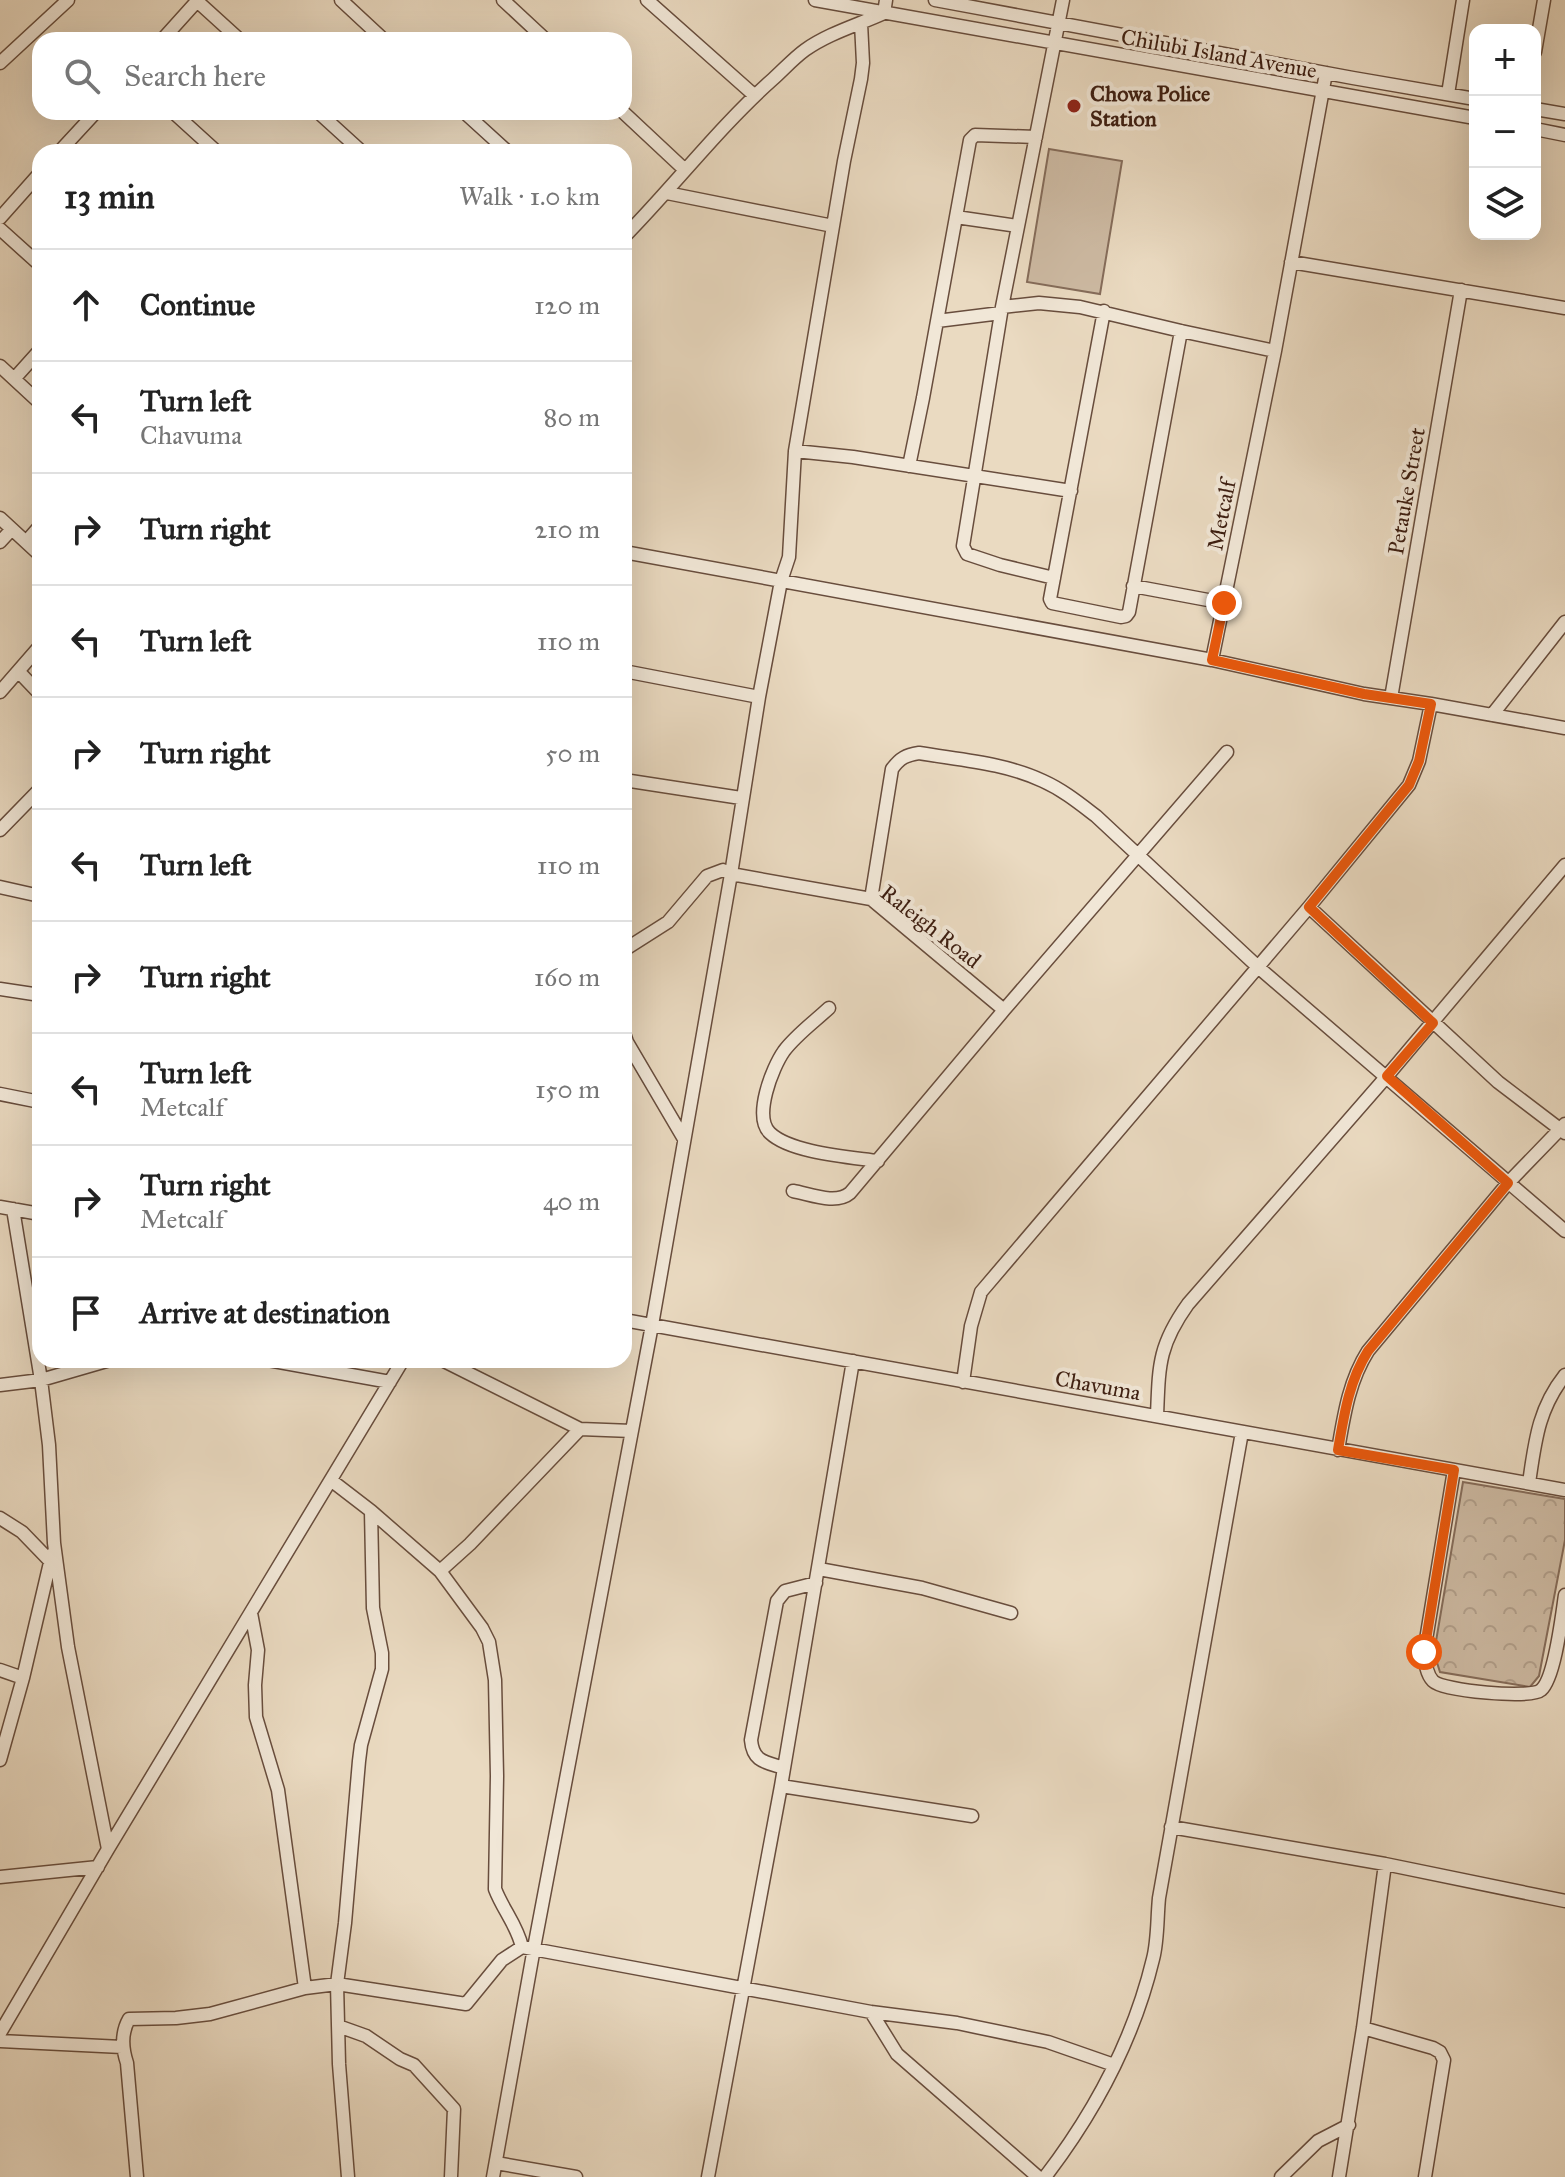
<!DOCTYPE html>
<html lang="en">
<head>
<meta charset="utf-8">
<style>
	body { margin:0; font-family:"IM FELL Great Primer",serif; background:#f6f6f6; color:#222 }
	.controls { position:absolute; right:24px; top:24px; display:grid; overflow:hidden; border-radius:16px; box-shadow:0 8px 32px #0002 }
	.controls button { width:72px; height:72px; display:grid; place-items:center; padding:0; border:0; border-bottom:2px solid #e0e0e0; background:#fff; color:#222; font:40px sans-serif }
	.stop { position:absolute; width:24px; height:24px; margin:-18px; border:6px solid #ea580c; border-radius:50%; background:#fff }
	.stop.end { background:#ea580c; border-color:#fff; box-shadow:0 2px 8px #0008 }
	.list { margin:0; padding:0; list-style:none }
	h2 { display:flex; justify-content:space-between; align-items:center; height:104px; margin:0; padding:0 32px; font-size:34px }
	h2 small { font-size:26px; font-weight:400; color:#767676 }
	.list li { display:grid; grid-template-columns:52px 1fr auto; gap:24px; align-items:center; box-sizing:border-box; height:112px; padding:0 32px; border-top:2px solid #e0e0e0 }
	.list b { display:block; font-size:30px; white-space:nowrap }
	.list p { margin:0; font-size:26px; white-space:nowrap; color:#767676 }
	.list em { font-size:26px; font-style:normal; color:#767676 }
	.icon { flex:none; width:44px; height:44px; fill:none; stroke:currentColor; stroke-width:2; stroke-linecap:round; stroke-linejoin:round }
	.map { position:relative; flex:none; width:1565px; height:2177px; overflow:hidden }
	.search { position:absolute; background:#fff; box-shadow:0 8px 32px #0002; left:32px; top:32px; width:600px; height:88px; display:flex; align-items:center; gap:20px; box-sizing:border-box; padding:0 28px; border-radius:24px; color:#767676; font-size:30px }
	.panel { position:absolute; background:#fff; box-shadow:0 8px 32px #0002; left:32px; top:144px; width:600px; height:1224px; border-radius:24px }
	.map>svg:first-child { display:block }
	.forest { fill:url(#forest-crowns); stroke:#856c5a; stroke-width:2 }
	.pitch { fill:#cdbaa3; stroke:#856c5a; stroke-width:2 }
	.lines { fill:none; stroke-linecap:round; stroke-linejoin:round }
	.minor-casing { stroke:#684d3d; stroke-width:15 }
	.minor { stroke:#f1e7d7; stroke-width:12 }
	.route { stroke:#ea580c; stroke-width:10 }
	.poi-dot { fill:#8f2418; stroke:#f1e7d7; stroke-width:3 }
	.labels { text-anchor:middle; stroke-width:8; stroke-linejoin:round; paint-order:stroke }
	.street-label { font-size:22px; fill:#3d1e11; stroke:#f1e7d7 }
	.poi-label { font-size:22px; font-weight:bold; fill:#3d1e11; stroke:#f1e7d7; text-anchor:start }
</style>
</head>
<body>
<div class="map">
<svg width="1565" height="2177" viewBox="0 0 1565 2177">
	<defs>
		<pattern id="forest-crowns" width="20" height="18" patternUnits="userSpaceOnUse" patternTransform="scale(2)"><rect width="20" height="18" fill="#cdbaa3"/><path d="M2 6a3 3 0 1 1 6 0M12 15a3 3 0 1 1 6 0" fill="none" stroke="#b19f8b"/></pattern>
	</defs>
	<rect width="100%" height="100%" fill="#eadac1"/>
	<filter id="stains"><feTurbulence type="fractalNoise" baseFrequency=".0025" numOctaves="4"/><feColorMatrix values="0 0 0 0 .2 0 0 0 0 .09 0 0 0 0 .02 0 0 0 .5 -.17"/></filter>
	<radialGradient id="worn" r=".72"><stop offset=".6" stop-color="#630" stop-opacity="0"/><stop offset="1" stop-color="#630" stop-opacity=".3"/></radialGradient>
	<path class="forest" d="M1463,1482L1565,1499V1540L1539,1676L1530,1687L1440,1672L1434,1653Z"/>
	<path class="pitch" d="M1049,149L1122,161L1100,294L1027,282Z"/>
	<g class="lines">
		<g class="minor-casing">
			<path id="minor" d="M341,0L384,40
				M503,0L546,40
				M647,0L754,95
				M815,0L1475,118
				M935,0L1353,78L1475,99
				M197,1L240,40
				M861,23L863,63L861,79L844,161L795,451L789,557L781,581L759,697L731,874L871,899L1004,1010
				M162,40L198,0
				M1535,52L1544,0
				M0,63L68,0
				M1448,94L1463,0
				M1535,109L1565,114
				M173,112L217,152
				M318,112L362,152
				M464,112L508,152
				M623,112L685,170
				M1535,129L1565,135
				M59,152L96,112
				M667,193L833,226
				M956,217L1018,226
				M0,218L40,173
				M0,229L40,265
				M624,237C675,185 719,127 773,79C784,69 794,58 805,50C829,33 858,25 884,13L886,0
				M1291,262L1565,308
				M1002,307L1039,303L1080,307L1181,331L1275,351
				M1104,311L1050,599L1052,603L1121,617L1126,616L1129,612L1181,331
				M937,321L1001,313
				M0,366L40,403
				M14,379L40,350
				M795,451L853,457L1071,491
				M909,466L923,398L970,140L975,135L1036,137
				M0,518L40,555
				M0,542L12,529
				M26,542L40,526
				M624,552L1212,660L1364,694L1431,704L1565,728
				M1054,578L1000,565L967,554L963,546L1002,307L1063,0
				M1133,586L1224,603
				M1212,660L1275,351L1326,73
				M624,671L759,697
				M19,672L40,694
				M0,692L40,646
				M1391,698L1461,290
				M1492,715L1565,622
				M624,780L741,798
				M0,830L40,789
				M0,887L40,896
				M871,899L892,769C900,758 906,755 919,753C960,760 1005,763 1043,781C1063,790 1079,803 1096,816L1258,967L1565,1231
				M1309,907L1498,1082L1565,1133
				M0,989L40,995
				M829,1008C814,1022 796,1035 784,1051C772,1068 753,1117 770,1133C791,1153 850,1157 878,1161
				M624,1033L627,1042L684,1139
				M0,1094L40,1102
				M793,1191C810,1194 836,1205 850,1193L1004,1010L1227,752
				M0,1207L40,1214
				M13,1209L41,1380L49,1445L54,1543L68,1647L108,1849
				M624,1320L1565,1490
				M268,1360L390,1382
				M442,1360L580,1429L632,1431
				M963,1382L971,1326L981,1292L1309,907L1409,785L1419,761L1431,704
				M0,1385L41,1380L110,1360
				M1157,1416C1159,1366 1158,1346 1188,1304L1387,1076L1565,865
				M1338,1450C1344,1415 1349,1381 1368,1351L1508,1183L1565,1124
				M1454,1470L1424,1652C1425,1661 1426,1674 1433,1681C1443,1691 1531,1699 1541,1690C1555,1678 1562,1615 1565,1595
				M332,1481L371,1511L440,1571L482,1628L489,1642L495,1680L497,1776L495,1889C503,1910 517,1925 522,1947
				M1529,1483C1535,1442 1538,1409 1565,1375
				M0,1518L22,1532L50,1561
				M819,1569L922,1588L1011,1613
				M440,1571L470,1544L580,1429
				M251,1613L258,1650L255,1685L256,1717L278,1790L305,1988
				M0,1670L23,1678
				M0,1760L23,1678L52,1554
				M784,1768C765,1762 753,1762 751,1740L777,1601L785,1591L816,1583
				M781,1786L972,1816
				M1171,1827L1385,1864L1565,1901
				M0,1877L98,1867
				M871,2012L897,2054L1038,2177
				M338,2026L366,2036L400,2059L414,2065L454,2109L451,2177
				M1363,2028L1433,2048L1440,2052L1444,2060L1425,2177
				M0,2033L108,1849L403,1360
				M0,2041L122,2047
				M496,2163L576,2177
				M137,2177L127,2063C122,2048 121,2033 129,2019L176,2018L210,2014L305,1988L337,1984L466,2004L502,1960L522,1947L871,2012L957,2023L1048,2042L1114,2065
				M348,2177L339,2064L337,1984L345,1923L359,1761L361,1745L382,1669V1653L373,1608L371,1511
				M493,2177L534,1948L652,1325L731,874L723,870L707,876L668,922L624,950
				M708,2177L781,1786L853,1361
				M1045,2177C1094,2113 1134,2038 1153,1959C1158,1940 1157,1918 1159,1898L1242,1432
				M1281,2177L1318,2141L1349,2125
				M1339,2177L1363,2028L1385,1864"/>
		</g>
		<use href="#minor" class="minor"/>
	</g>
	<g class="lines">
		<path class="route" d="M1224,603L1212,660L1364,694L1431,704L1419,761L1409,785L1309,907L1433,1023L1387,1076L1508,1183L1368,1351C1349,1381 1344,1415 1338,1450L1454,1470L1424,1652"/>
	</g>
	<circle class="poi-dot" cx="1074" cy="106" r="8"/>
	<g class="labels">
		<g class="street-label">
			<text transform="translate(1219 53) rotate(10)" y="8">Chilubi Island Avenue</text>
			<text transform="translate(1406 491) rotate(-80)" y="8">Petauke Street</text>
			<text transform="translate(1221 515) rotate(-79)" y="8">Metcalf</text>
			<text transform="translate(931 926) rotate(38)" y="8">Raleigh Road</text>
			<text transform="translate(1098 1385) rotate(10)" y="8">Chavuma</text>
		</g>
		<g class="poi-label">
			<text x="1090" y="101">Chowa Police<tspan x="1090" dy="25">Station</tspan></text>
		</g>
	</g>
	<rect width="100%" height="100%" filter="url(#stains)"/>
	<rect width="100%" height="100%" fill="url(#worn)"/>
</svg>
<div class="controls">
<button>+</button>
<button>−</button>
<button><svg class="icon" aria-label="layers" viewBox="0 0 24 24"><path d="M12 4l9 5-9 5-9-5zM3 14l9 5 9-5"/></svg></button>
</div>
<div class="stop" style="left:1424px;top:1652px"></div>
<div class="stop end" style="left:1224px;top:603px"></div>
<div class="search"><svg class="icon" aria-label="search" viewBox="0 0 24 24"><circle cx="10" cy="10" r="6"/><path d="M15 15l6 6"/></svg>Search here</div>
<section class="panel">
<h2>13 min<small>Walk · 1.0 km</small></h2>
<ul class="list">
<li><svg class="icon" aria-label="ahead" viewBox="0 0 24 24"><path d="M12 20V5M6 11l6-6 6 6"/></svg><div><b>Continue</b></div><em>120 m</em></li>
<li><svg class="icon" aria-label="left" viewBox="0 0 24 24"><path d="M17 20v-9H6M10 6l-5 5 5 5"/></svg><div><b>Turn left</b><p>Chavuma</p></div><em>80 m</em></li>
<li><svg class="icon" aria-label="right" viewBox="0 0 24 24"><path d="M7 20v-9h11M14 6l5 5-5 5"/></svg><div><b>Turn right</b></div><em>210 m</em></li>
<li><svg class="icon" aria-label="left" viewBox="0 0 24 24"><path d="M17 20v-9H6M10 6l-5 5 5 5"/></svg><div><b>Turn left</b></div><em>110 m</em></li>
<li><svg class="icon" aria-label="right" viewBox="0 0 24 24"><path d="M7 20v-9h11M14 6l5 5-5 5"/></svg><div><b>Turn right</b></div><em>50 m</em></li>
<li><svg class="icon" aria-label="left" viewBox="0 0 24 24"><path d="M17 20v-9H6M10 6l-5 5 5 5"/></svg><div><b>Turn left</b></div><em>110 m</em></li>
<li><svg class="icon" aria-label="right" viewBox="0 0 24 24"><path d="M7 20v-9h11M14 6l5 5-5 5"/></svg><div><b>Turn right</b></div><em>160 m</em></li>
<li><svg class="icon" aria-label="left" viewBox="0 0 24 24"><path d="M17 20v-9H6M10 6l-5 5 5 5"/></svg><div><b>Turn left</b><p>Metcalf</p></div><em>150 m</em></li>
<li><svg class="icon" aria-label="right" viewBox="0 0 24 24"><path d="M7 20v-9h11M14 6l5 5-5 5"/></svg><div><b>Turn right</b><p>Metcalf</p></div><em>40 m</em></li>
<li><svg class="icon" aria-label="arrive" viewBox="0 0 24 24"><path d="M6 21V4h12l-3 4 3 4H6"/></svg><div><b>Arrive at destination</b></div></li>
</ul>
</section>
</div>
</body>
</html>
